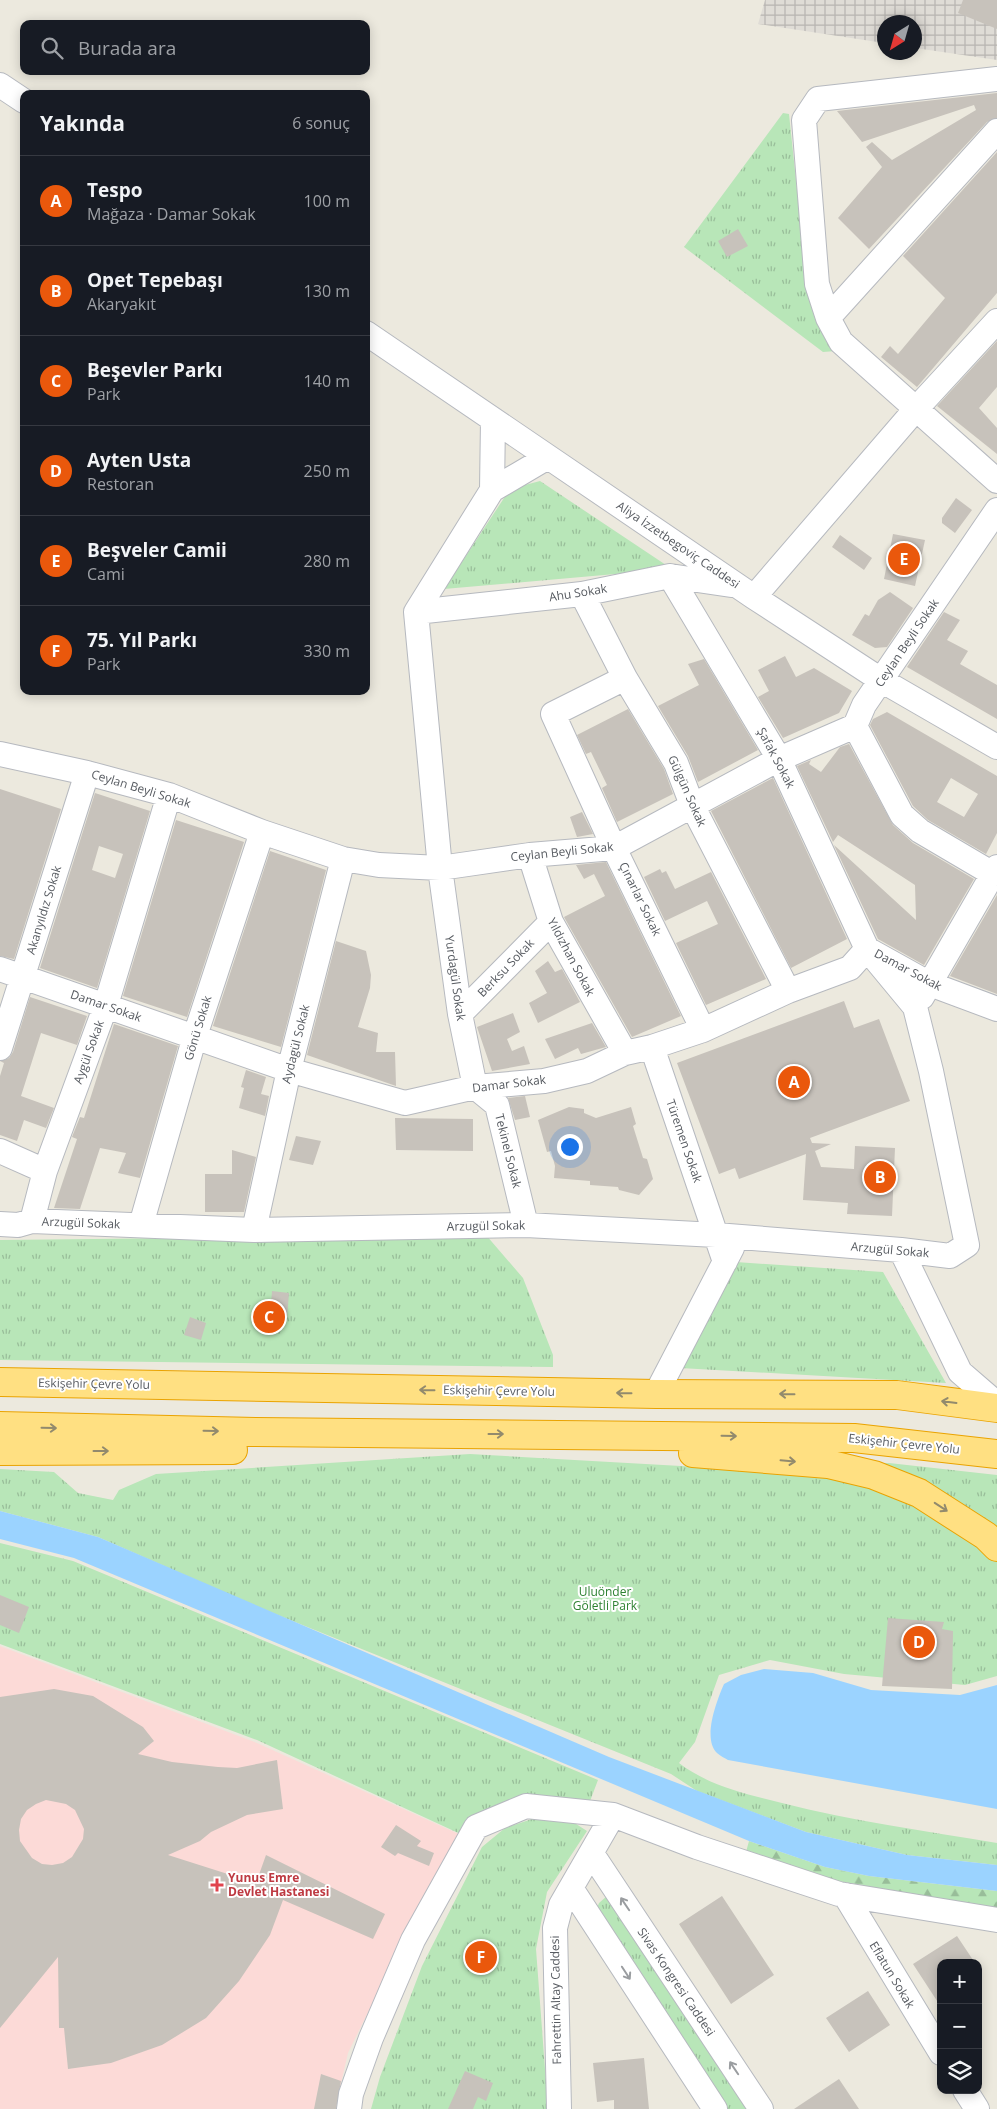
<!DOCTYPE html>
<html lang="tr">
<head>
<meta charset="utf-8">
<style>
	body { margin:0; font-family:"Open Sans",sans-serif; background:#20242c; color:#f1f3f6 }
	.controls { position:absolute; right:15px; bottom:15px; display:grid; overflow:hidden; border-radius:10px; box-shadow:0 2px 12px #0003 }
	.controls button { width:45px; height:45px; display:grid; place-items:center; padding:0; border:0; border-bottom:1px solid #363941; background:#171b24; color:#f1f3f6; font:25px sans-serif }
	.compass { position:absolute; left:877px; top:15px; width:45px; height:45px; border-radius:50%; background:#171b24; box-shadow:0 2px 12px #0003; rotate:217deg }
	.you { position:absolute; left:569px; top:1146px; width:18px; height:18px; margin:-12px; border:4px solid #fff; border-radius:50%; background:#1a73e8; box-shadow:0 0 0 8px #1a73e833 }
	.badge { display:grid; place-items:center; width:32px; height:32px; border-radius:50%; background:#ea580c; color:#fff; font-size:16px; font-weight:700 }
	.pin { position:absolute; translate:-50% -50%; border:2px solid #fff; box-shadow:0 1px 5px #0006 }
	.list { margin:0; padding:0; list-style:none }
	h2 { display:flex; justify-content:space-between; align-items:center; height:65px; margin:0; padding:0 20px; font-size:21px }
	h2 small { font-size:16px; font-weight:400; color:#9ea1a6 }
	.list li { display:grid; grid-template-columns:32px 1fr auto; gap:15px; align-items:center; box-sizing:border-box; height:90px; padding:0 20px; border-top:1px solid #363941 }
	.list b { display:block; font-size:19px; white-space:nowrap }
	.list p { margin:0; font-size:16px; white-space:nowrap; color:#9ea1a6 }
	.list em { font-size:16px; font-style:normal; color:#9ea1a6 }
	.icon { flex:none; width:28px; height:28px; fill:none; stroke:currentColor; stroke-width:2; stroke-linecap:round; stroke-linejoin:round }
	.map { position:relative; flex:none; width:997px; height:2109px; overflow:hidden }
	.search { position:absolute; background:#171b24; box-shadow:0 2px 12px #0003; left:20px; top:20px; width:350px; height:55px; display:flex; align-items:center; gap:12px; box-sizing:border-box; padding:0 18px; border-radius:10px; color:#9ea1a6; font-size:19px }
	.panel { position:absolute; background:#171b24; box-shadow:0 2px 12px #0003; left:20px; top:90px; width:350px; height:605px; border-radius:10px }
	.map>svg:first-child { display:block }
	.industrial { fill:url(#industrial-grid) }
	.medical { fill:#fcdad7 }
	.grass { fill:url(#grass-tufts) }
	.forest { fill:url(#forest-firs) }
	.water { fill:#9bd3ff }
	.building { fill:#c7c2bb; fill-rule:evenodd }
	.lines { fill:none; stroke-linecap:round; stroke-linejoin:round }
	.minor-casing { stroke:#b6b9bf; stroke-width:26 }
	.highway-casing { stroke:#eaa300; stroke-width:30 }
	.minor { stroke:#fff; stroke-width:24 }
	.highway { stroke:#ffe082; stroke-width:28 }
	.oneway { stroke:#928a6d }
	.oneway2 { stroke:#9a9da0 }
	.health-dot { fill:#e0444e; stroke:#fff; stroke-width:2 }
	.labels { text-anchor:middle; stroke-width:4; stroke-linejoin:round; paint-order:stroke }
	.street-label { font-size:12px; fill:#575b61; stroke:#fff }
	.park-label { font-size:12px; fill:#2e8232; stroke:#fff }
	.health-label { font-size:12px; font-weight:bold; fill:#be3a42; stroke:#fff; text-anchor:start }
</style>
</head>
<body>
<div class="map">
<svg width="997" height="2109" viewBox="0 0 997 2109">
	<defs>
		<pattern id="industrial-grid" width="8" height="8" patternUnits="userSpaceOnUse" patternTransform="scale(1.25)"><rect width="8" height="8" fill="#dfdcd6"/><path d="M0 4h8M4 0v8" fill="none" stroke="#b8b5b1"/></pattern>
		<pattern id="grass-tufts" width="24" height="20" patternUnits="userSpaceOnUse" patternTransform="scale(1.25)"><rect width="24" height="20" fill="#b8e6b8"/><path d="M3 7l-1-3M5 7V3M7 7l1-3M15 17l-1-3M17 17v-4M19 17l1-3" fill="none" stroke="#98bd99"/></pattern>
		<pattern id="forest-firs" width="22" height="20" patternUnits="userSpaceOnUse" patternTransform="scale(1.25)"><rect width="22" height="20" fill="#b8e6b8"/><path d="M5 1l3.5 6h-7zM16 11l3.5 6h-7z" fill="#98bd99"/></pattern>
	</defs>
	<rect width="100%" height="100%" fill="#ece9de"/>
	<path class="industrial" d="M765,0H997V60L915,48L914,22H884V43L758,24Z"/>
	<path class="medical" d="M0,1646L257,1743L461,1835L406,1935L348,2053L335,2109H0Z"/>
	<path class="grass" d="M783,113L789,114L807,285L836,351L823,352L684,247Z
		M540,481L672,569L444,589L510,489Z
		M486,1235L523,1278L553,1355V1367L0,1360V1240Z
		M736,1262L883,1272L946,1383L680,1368Z
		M470,1454L752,1470L843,1479L904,1500L948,1523L997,1561V1676L965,1685L844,1674L770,1660L719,1675L695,1742L679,1763C709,1786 746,1794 782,1803C853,1821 925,1831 997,1843V1865L907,1855L806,1832L697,1791L671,1774L258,1607L98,1537L0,1511V1469L54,1472L78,1493L113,1500L119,1490L156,1474Z
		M868,1463H889L997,1475V1532Z
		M0,1543L73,1561L598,1780L587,1809L527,1802L467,1837L257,1740L0,1644Z
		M535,1818L573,1822L587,1831L547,1892L536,1949L548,2109H371L380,2077L422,1966L482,1847L505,1828Z
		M607,1896L756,2109H717L593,1918L599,1903Z"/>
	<path class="forest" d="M749,1841L825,1867L869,1876L997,1891V1909L827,1879L746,1852Z"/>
	<path class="water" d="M0,1511L98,1537L609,1757L806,1832L907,1855L997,1865V1891L869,1876L825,1867L749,1841L74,1558L0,1539Z
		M764,1669L813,1673L871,1690L960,1695L997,1685V1809L728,1760C725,1758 720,1756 717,1753C702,1739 717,1700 724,1684L741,1675Z"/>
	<path class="building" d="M963,0H997V29L958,13Z
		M997,93V118L987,122L869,249L838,218L882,167L866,147L872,142L892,160L976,110L974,105L862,142L837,111Z
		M997,152V293L917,387L881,357L890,346L898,354L945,298L903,256Z
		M738,229L748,246L727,257L718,241Z
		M997,341V387L979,408L997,428V454L937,406Z
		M956,498L972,510L955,533L942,523V518Z
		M893,534L925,540L915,586L884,579Z
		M840,535L872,558L864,570L832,547Z
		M890,592L913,608L887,647L875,648L852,635L865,614L869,616L878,600Z
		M944,612L960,620L947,640L968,651L960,664L997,685V719L907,667Z
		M785,656L796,677L814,668L852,691L839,713L783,738L758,697L769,691L758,670Z
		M704,659L758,750L698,782L688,756L658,706L699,685L688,664Z
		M628,709L664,769L673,794L617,822L602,788L607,785L591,752L586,754L577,735Z
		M887,712L997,776V833L986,854L928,820L913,806L870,725L873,719ZM951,778L978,794L964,817L937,802Z
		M849,744L893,825L913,843L974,879L924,965L878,939L834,845L916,920L915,885L838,835L833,842L797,766L811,760L809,764L821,772L840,747Z
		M773,778L847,939L791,968L711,811Z
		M0,789L61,809L14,959L0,956Z
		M95,793L150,811L97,988L40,968ZM99,846L123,854L115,878L92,870Z
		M582,812L593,834L577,837L570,817Z
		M176,820L244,842L187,1017L123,996Z
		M270,851L326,870L281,1047L213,1026Z
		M606,862L681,1016L632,1037L564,917L605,896L594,874L584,879L576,865Z
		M660,869L662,873L666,871L675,889L711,872L766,979L706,1005L676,943L718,924L707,901L665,921L644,877Z
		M997,895V994L950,976Z
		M336,941L366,951L371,975L370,988L358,1027L378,1033L376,1052H395L396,1086L307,1055Z
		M548,961L555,972L562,969L580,1002L538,1023L529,1003L547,993L535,971Z
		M30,997L87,1016L77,1045L41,1033L21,1096L54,1108L46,1128L24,1120L17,1141L0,1135V1076L4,1063L0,1061L9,1058L13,1052Z
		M844,1001L854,1028L879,1019L910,1101L810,1138L812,1143L831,1144L815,1151L821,1167L854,1169L855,1146L895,1148L892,1216L847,1214L848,1203L803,1200L806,1154L739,1179L735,1168L719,1174L677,1063Z
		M513,1013L520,1032L507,1039L512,1051L524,1046L530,1064L492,1071L477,1027Z
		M592,1023L606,1047L581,1054L578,1048L555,1059L545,1039Z
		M114,1024L178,1046L140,1178L118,1173L126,1153L100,1148L80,1209L54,1208L77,1139L72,1137L80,1117L84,1118Z
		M246,1070L266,1077L261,1094L269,1096L265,1116L239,1108L244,1088L241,1087Z
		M525,1096L530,1117L515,1120L508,1098Z
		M569,1107L584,1109V1113L596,1118L631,1107L636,1124L633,1126L643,1158L647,1159L653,1179L639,1195L619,1190L618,1187L590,1185V1181L554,1178L555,1166L551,1151L547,1152L538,1120Z
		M395,1118L473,1119V1151L396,1150Z
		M296,1136L321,1141L313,1165L289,1160Z
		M232,1150L256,1157L244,1212H205V1174H232Z
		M272,1291L289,1293L287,1318L270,1316Z
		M190,1317L206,1323L201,1340L184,1335Z
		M0,1595L29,1607L19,1633L0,1625Z
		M888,1618L944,1622L942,1629L953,1631L952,1689L882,1686Z
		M54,1689L93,1696L143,1727L154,1741L138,1754L172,1762L218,1767L237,1768L277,1760L283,1809L247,1815L211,1832L200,1841L168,1855L256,1883L266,1855L385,1914L373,1939L283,1900L270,1935L239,1981L206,2018L162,2045L111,2063L68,2069L64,2028H59L58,1957L0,2028V1697ZM46,1800L66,1804L75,1810L84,1829L83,1839L72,1857L63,1863L52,1865L42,1864L32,1858L20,1841L19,1830L21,1819L27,1810L36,1804Z
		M396,1825L421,1841L417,1846L434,1853L429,1866L398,1853L395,1856L381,1847Z
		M722,1896L774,1975L731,2004L679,1924Z
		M957,1936L975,1963H941V2007L913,1964Z
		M868,1991L890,2025L849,2052L826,2018Z
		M644,2058L649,2109H614V2100L597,2102L593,2063Z
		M465,2071L493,2083L486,2101L478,2097L473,2109H448Z
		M321,2074L341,2081L336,2109H314Z
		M839,2079L859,2109H794Z"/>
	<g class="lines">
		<g class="minor-casing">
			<path id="minor" d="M997,79L818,99L804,120L817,284L828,318L841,342L997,481
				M0,85L24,101
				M828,318L997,131
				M366,333L754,597L881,680L997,747
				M493,420L492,490L548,457
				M582,594L625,678L676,763L692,805L788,991
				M754,597L915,410L997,321
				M416,612L582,594L670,576L731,585
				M625,678L553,714L614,848L703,1030
				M855,726L902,815L920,831L993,874
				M0,754L87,773L169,795L262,832L343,859L379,865L440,868L530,855L614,848L779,759L855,726L864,705L997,510
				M530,855L551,922L625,1053
				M0,969L289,1070L405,1103L475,1087L544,1081L587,1071L625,1053L652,1047L703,1030L788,991L850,968L867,949L930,984L997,1009
				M922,997L997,867
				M460,1014L551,922
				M652,1047L725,1262
				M0,1048L87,773
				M475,1087L460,1014L440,868L416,612L492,490
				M475,1087L497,1105L526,1225
				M0,1151L45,1171
				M32,1221L45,1171L106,1005L169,795
				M0,1224L18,1225L32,1221L254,1230L526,1225L716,1235L901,1250L950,1256L967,1245L931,1071L915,1007L867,949L779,759L670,576
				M141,1225L195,1036L262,832
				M254,1230L289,1070L343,859
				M901,1250L960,1372L997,1404
				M656,1394L732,1248
				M592,1854L761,2109
				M571,1888L715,2109
				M845,1895L941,2053
				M965,2090L977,2109
				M349,2109L351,2094L371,2038L413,1940L476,1827L526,1806L613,1815L697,1847L839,1894L997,1920
				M559,2109L555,1928L561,1905L613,1815"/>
		</g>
		<g class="highway-casing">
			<path id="highway" d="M0,1382L656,1394L897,1395L997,1408
				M0,1426L256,1432L854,1438L997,1454
				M0,1451L233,1450
				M693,1453L828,1464L874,1475L919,1493L986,1536L997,1547"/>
		</g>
		<use href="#minor" class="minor"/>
		<use href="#highway" class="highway"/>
	</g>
	<defs><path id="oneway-shaft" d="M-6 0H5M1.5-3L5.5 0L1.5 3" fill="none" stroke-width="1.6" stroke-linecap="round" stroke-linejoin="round" transform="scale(1.25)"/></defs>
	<g class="oneway">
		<use href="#oneway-shaft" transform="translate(427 1390) rotate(-179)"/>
		<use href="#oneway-shaft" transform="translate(624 1393) rotate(-179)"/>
		<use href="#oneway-shaft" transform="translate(787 1394) rotate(-179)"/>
		<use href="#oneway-shaft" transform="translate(949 1402) rotate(-173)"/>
		<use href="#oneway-shaft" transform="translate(49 1428) rotate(1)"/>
		<use href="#oneway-shaft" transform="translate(211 1431) rotate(1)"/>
		<use href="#oneway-shaft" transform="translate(496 1434)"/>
		<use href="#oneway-shaft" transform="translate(729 1436) rotate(1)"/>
		<use href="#oneway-shaft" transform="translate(101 1451)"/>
		<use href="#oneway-shaft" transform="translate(788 1461) rotate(5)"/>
		<use href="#oneway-shaft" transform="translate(941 1507) rotate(33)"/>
	</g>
	<g class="oneway2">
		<use href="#oneway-shaft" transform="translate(625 1904) rotate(-124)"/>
		<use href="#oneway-shaft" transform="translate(626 1973) rotate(57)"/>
		<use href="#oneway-shaft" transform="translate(734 2068) rotate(-124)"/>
	</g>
	<path class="health-dot" d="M214.5 1877.5h5v5h5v5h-5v5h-5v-5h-5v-5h5z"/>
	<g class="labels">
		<g class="street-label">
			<text transform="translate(678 545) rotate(34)" y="4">Aliya İzzetbegoviç Caddesi</text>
			<text transform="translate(578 593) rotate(-9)" y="4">Ahu Sokak</text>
			<text transform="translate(907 643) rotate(-56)" y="4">Ceylan Beyli Sokak</text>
			<text transform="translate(776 758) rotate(62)" y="4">Şafak Sokak</text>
			<text transform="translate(141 789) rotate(17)" y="4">Ceylan Beyli Sokak</text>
			<text transform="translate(687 791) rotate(66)" y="4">Gülgün Sokak</text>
			<text transform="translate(562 852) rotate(-6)" y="4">Ceylan Beyli Sokak</text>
			<text transform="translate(640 899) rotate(64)" y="4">Çınarlar Sokak</text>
			<text transform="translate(44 910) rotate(-73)" y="4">Akanyıldız Sokak</text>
			<text transform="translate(571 957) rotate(62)" y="4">Yıldızhan Sokak</text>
			<text transform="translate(506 968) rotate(-46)" y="4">Berksu Sokak</text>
			<text transform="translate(908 970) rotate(28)" y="4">Damar Sokak</text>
			<text transform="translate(455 978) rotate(82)" y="4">Yurdagül Sokak</text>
			<text transform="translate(106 1006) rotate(19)" y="4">Damar Sokak</text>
			<text transform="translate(198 1028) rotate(-73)" y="4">Gönü Sokak</text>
			<text transform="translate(296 1044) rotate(-76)" y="4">Aydagül Sokak</text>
			<text transform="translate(89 1052) rotate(-70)" y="4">Aygül Sokak</text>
			<text transform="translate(509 1084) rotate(-7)" y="4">Damar Sokak</text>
			<text transform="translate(684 1141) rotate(71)" y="4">Türemen Sokak</text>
			<text transform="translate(508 1151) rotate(76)" y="4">Tekinel Sokak</text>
			<text transform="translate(81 1223) rotate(2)" y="4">Arzugül Sokak</text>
			<text transform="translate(486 1226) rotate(-1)" y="4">Arzugül Sokak</text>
			<text transform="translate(890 1250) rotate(5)" y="4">Arzugül Sokak</text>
			<text transform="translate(94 1384) rotate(1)" y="4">Eskişehir Çevre Yolu</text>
			<text transform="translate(499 1391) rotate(1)" y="4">Eskişehir Çevre Yolu</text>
			<text transform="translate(904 1444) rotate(6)" y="4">Eskişehir Çevre Yolu</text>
			<text transform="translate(892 1975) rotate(59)" y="4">Eflatun Sokak</text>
			<text transform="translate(676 1982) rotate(56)" y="4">Sivas Kongresi Caddesi</text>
			<text transform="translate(556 2000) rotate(-91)" y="4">Fahrettin Altay Caddesi</text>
		</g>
		<g class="park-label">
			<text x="605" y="1596">Uluönder<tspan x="605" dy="14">Göletli Park</tspan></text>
		</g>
		<g class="health-label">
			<text x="228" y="1882">Yunus Emre<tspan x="228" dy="14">Devlet Hastanesi</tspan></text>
		</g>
	</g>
</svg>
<div class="controls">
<button>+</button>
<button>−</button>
<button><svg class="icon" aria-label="layers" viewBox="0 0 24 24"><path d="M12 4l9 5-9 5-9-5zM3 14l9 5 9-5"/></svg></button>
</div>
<svg class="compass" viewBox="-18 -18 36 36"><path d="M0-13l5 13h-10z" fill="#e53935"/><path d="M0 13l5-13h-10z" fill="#9ea1a6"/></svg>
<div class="you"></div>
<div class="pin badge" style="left:794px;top:1082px">A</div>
<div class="pin badge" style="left:880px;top:1177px">B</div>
<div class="pin badge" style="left:269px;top:1317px">C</div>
<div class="pin badge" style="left:919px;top:1642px">D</div>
<div class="pin badge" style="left:904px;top:559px">E</div>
<div class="pin badge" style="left:481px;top:1957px">F</div>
<div class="search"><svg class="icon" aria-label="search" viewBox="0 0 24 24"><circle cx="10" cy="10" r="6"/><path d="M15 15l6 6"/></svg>Burada ara</div>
<section class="panel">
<h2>Yakında<small>6 sonuç</small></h2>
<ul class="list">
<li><span class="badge">A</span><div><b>Tespo</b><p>Mağaza · Damar Sokak</p></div><em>100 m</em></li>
<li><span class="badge">B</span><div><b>Opet Tepebaşı</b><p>Akaryakıt</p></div><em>130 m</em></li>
<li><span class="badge">C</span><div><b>Beşevler Parkı</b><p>Park</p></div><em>140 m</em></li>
<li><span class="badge">D</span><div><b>Ayten Usta</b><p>Restoran</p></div><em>250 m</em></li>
<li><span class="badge">E</span><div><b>Beşveler Camii</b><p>Cami</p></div><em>280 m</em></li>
<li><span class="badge">F</span><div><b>75. Yıl Parkı</b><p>Park</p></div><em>330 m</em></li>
</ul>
</section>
</div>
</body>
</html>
